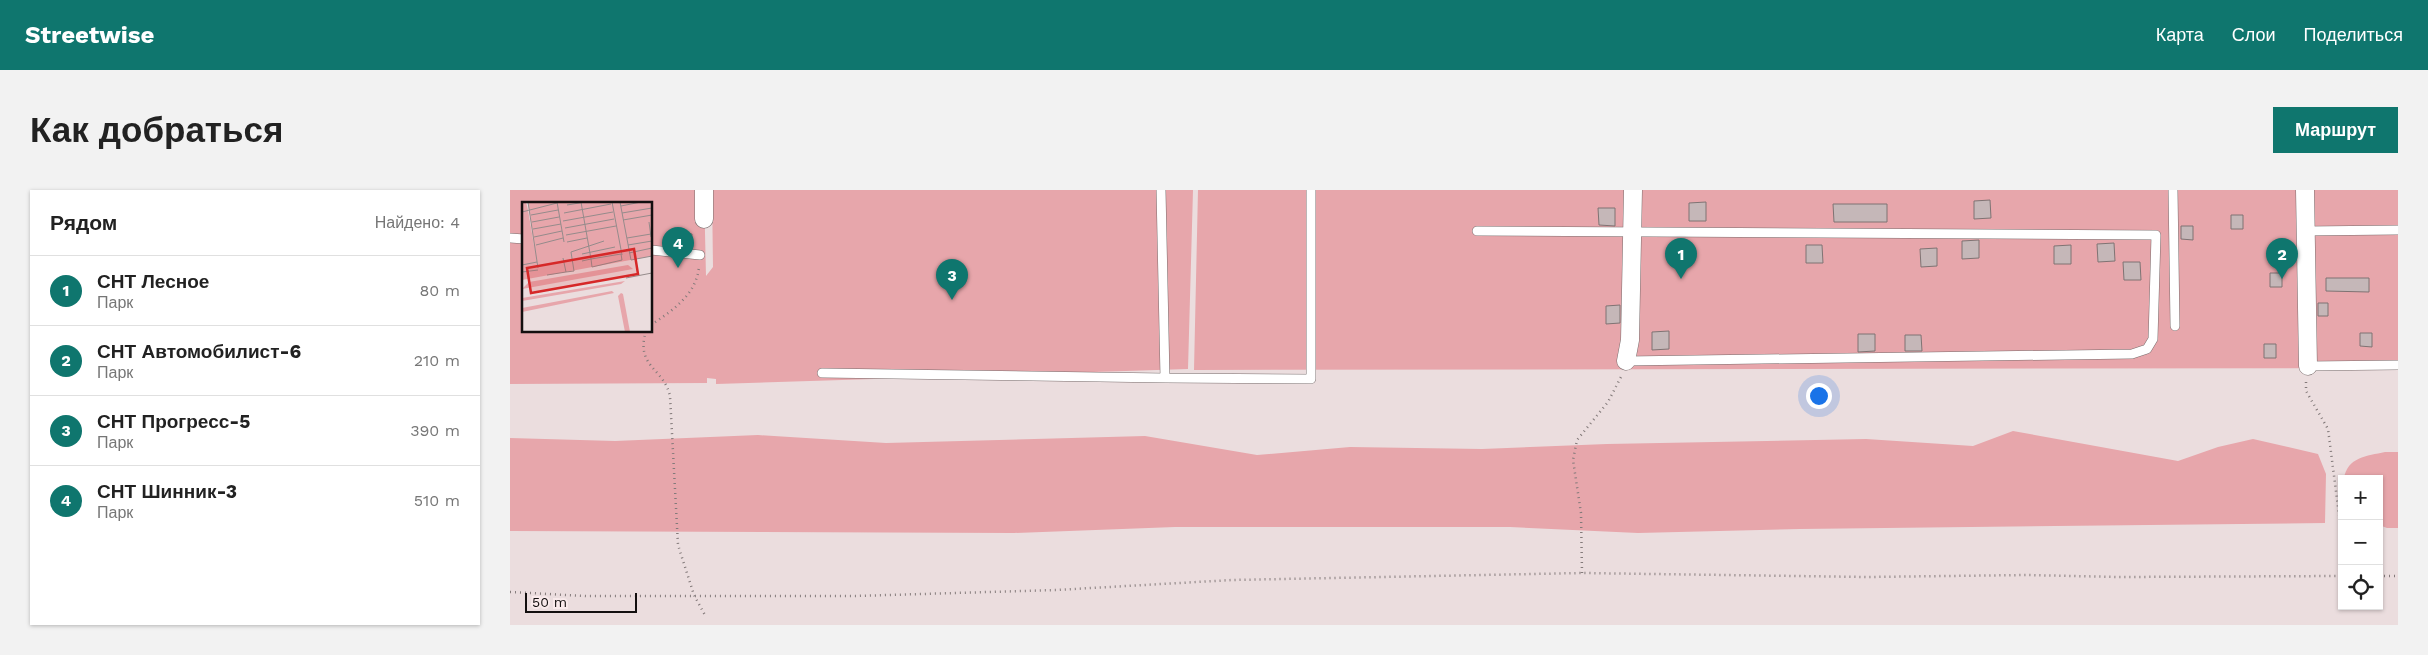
<!DOCTYPE html>
<html lang="ru">
<head>
<meta charset="utf-8">
<style>
	body { margin:0; font-family:"Work Sans",sans-serif; background:#f2f2f2; color:#222 }
	.controls { position:absolute; right:15px; bottom:15px; display:grid; overflow:hidden; border-radius:0px; box-shadow:0 1px 4px #0004 }
	.controls button { width:45px; height:45px; display:grid; place-items:center; padding:0; border:0; border-bottom:1px solid #e0e0e0; background:#fff; color:#222; font:25px sans-serif }
	.scale { position:absolute; left:15px; bottom:12px; width:112px; box-sizing:border-box; padding-left:5px; border:2px solid #130f0f; border-top:0; font-size:14px; line-height:18px; white-space:nowrap; color:#130f0f; -webkit-text-stroke:4px #f9eaeb; paint-order:stroke }
	.you { position:absolute; left:1308px; top:205px; width:18px; height:18px; margin:-12px; border:4px solid #fff; border-radius:50%; background:#1a73e8; box-shadow:0 0 0 8px #1a73e833 }
	.badge { display:grid; place-items:center; width:32px; height:32px; border-radius:50%; background:#0f766e; color:#fff; font-size:16px; font-weight:700 }
	.pin { position:absolute; translate:-50% -41px; filter:drop-shadow(0 1px 2px #0008) }
	.pin::after { content:''; position:absolute; top:26px; width:18px; height:15px; background:inherit; clip-path:polygon(0 0,100% 0,50% 100%) }
	.list { margin:0; padding:0; list-style:none }
	h2 { display:flex; justify-content:space-between; align-items:center; height:65px; margin:0; padding:0 20px; font-size:21px }
	h2 small { font-size:16px; font-weight:400; color:#767676 }
	.list li { display:grid; grid-template-columns:32px 1fr auto; gap:15px; align-items:center; box-sizing:border-box; height:70px; padding:0 20px; border-top:1px solid #e0e0e0 }
	.list b { display:block; font-size:19px; white-space:nowrap }
	.list p { margin:0; font-size:16px; white-space:nowrap; color:#767676 }
	.list em { font-size:16px; font-style:normal; color:#767676 }
	.icon { flex:none; width:28px; height:28px; fill:none; stroke:currentColor; stroke-width:2; stroke-linecap:round; stroke-linejoin:round }
	.map { position:relative; flex:none; width:1888px; height:435px; overflow:hidden; border-radius:0px }
	header { display:flex; align-items:center; gap:30px; box-sizing:border-box; height:70px; padding:0 25px; background:#0f766e; color:#fff }
	header strong { font-size:24px }
	nav { display:flex; gap:28px; margin-inline-start:auto; font-size:18px }
	.intro { display:flex; align-items:center; justify-content:space-between; box-sizing:border-box; height:120px; padding:0 30px }
	h1 { margin:0; font-size:35px }
	.button { padding:12px 22px; border-radius:0px; background:#0f766e; color:#fff; font-size:18px; font-weight:700 }
	main { display:flex; gap:30px; padding:0 30px }
	aside { flex:1; background:#fff; border-radius:0px; box-shadow:0 1px 4px #0004 }
	.map>svg:first-child { display:block }
	.green { fill:#e7a6ab; fill-rule:evenodd }
	.building { fill:#c5b7b8; stroke:#7f7373 }
	.lines { fill:none; stroke-linecap:round; stroke-linejoin:round }
	.lane-casing { stroke:#786c6c; stroke-width:10 }
	.street-casing { stroke:#786c6c; stroke-width:19 }
	.path { stroke:#837a7a; stroke-width:2.5; stroke-dasharray:1 4; stroke-linecap:butt }
	.lane { stroke:#fff; stroke-width:9 }
	.street { stroke:#fff; stroke-width:18 }
	.inset-road { fill:none; stroke:#958b8b; stroke-width:1 }
	.view { fill:#d62828; fill-opacity:0.15; stroke:#d62828; stroke-width:2.5 }
	.inset-edge { fill:none; stroke:#130f0f; stroke-width:2.5 }
</style>
</head>
<body>
<header>
<strong>Streetwise</strong>
<nav><a>Карта</a><a>Слои</a><a>Поделиться</a></nav>
</header>
<div class="intro"><h1>Как добраться</h1><a class="button">Маршрут</a></div>
<main>
<aside>
<h2>Рядом<small>Найдено: 4</small></h2>
<ul class="list">
<li><span class="badge">1</span><div><b>СНТ Лесное</b><p>Парк</p></div><em>80 m</em></li>
<li><span class="badge">2</span><div><b>СНТ Автомобилист-6</b><p>Парк</p></div><em>210 m</em></li>
<li><span class="badge">3</span><div><b>СНТ Прогресс-5</b><p>Парк</p></div><em>390 m</em></li>
<li><span class="badge">4</span><div><b>СНТ Шинник-3</b><p>Парк</p></div><em>510 m</em></li>
</ul>
</aside>
<div class="map">
<svg width="1888" height="435" viewBox="0 0 1888 435">
	<rect width="100%" height="100%" fill="#ebddde"/>
	<path class="green" d="M0,0H194L196,86L203,77L202,0H683L678,179L206,194V189L197,188V193L0,194ZM14,14H141V141H14Z
		M688,0H1888V178L684,180Z
		M1503,241L1668,271L1708,257L1743,249L1808,264L1816,284L1815,333L1290,339L1128,343L1000,337H665L504,343L0,341V248L105,251L248,245L376,253L635,246L747,265L840,257L972,259L1097,254L1356,249L1463,256Z
		M1875,262H1888V338H1877L1869,335V289H1834C1837,267 1857,266 1875,262Z"/>
	<path class="building" d="M1480,10L1481,28L1464,29V11Z
		M1196,12V31H1179V13Z
		M1323,14H1377V32H1324Z
		M1088,18H1105V36L1089,35Z
		M1721,25H1733V39H1721Z
		M1671,36H1683V50L1671,49Z
		M164,42L182,44L181,58L163,56Z
		M1469,50V68L1452,69V51Z
		M1604,53L1605,71L1588,72L1587,54Z
		M1296,55H1312L1313,73H1296Z
		M1561,55V74H1544V56Z
		M1427,58V76L1411,77L1410,59Z
		M1613,72H1630L1631,90H1614Z
		M1760,83H1772V97H1760Z
		M1816,88H1859V102L1816,101Z
		M1808,113H1818V126H1808Z
		M1110,115V133L1096,134V116Z
		M1159,141V159L1142,160V142Z
		M1850,143H1862V157L1850,156Z
		M1348,144H1365V161L1348,162Z
		M1395,145H1411L1412,161H1395Z
		M1754,154H1766V168H1754Z"/>
	<g class="lines">
		<g class="lane-casing">
			<path id="lane" d="M651,0L655,188L801,189V0
				M1663,0L1665,136
				M967,41L1646,45L1643,149L1637,159L1622,164L1116,171
				M1795,41L1888,40
				M0,48L14,49
				M141,60L190,65
				M1798,176L1888,175
				M312,183L655,188"/>
		</g>
		<g class="street-casing">
			<path id="street" d="M194,0V29
				M1795,0L1798,176
				M1116,171L1120,150L1123,0"/>
		</g>
		<path class="path" d="M141,135C163,120 186,105 189,77
			M136,141C125,177 154,178 160,206L168,355L184,405L196,427
			M1796,192V201L1818,239L1832,348
			M1072,383L1071,323L1063,270L1067,250L1098,212L1112,185
			M1831,386L1832,365
			M1869,386H1888
			M0,402L76,406H345L546,400L722,390L1072,383L1357,387L1517,385L1609,387L1832,386"/>
		<use href="#lane" class="lane"/>
		<use href="#street" class="street"/>
	</g>
	<g transform="translate(12 12)">
		<rect width="130" height="130" fill="#ebddde"/>
		<path d="M0,0H4L6,8L13,49L6,0H130V54L0,78ZM106,63L111,67L0,87L7,80ZM103,79L99,82L0,99V96L6,95ZM90,89L92,91L0,110V106ZM99,91L101,92L108,130H103L96,94Z" fill="#e7a6ab"/>
		<path class="inset-road" d="M6,0L16,66M35,0L42,40M59,0L69,57L70,65L100,58L99,52L69,57L60,59M90,0L100,53M98,0L109,58L130,54M45,3L63,0M99,4L119,0M0,10L35,1M42,11L89,2M100,11L130,6M9,13L36,8M101,18L130,13M41,19L91,10M10,20L37,15M127,20L129,35M43,26L92,17M11,27L39,22M44,33L94,24M12,35L40,29M105,36L129,32M45,40L65,36M14,43L41,36M106,43L130,39M107,51L130,46M60,52L93,45M41,56L44,70L52,69L49,50L82,39M0,63L15,60M0,70L16,68M25,73L44,70M104,76L130,71"/>
		<path class="view" d="M112,47L116,72L9,91L5,66Z"/>
		<rect width="130" height="130" class="inset-edge"/>
	</g>
</svg>
<div class="controls">
<button>+</button>
<button>−</button>
<button><svg class="icon" aria-label="locate" viewBox="0 0 24 24"><circle cx="12" cy="12" r="6"/><path d="M12 2v4M12 18v4M2 12h4M18 12h4"/></svg></button>
</div>
<div class="scale">50 m</div>
<div class="you"></div>
<div class="pin badge" style="left:1171px;top:89px">1</div>
<div class="pin badge" style="left:1772px;top:89px">2</div>
<div class="pin badge" style="left:442px;top:110px">3</div>
<div class="pin badge" style="left:168px;top:78px">4</div>
</div>
</main>
</body>
</html>
